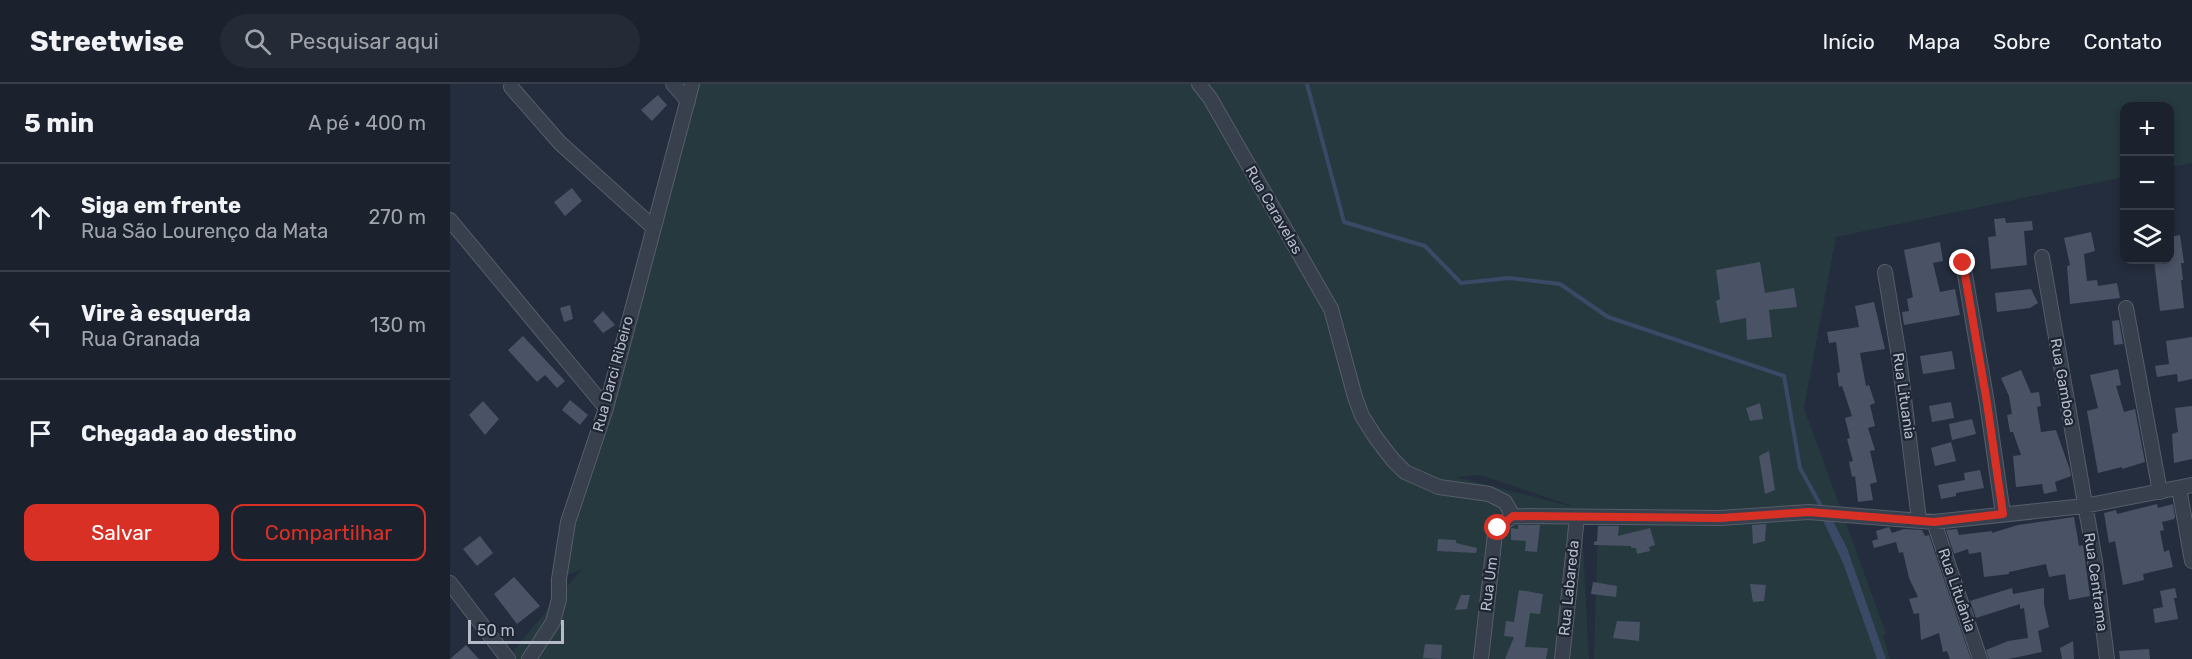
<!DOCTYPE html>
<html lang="pt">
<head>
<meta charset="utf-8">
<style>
	body { margin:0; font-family:Rubik,sans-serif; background:#242a36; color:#f1f3f6 }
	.controls { position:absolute; right:18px; top:18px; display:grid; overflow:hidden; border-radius:12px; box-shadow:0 3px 9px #0003 }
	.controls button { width:54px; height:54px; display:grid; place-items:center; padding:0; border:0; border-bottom:2px solid #393f4a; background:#1b222e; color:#f1f3f6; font:30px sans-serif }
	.scale { position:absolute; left:18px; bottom:15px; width:96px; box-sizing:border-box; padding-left:6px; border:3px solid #b4bac8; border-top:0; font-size:16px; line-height:21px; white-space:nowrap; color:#b4bac8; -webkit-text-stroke:4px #1d2432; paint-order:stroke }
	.stop { position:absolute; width:18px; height:18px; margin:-14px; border:4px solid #d93025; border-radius:50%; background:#fff }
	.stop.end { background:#d93025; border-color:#fff; box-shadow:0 2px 6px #0008 }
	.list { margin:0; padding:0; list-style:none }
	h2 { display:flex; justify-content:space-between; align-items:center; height:78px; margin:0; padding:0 24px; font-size:26px }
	h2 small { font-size:20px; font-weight:400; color:#a0a4aa }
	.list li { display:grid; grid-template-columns:39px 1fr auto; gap:18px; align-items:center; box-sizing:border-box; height:108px; padding:0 24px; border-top:2px solid #393f4a }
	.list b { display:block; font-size:22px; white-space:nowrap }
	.list p { margin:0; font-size:20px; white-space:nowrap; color:#a0a4aa }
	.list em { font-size:20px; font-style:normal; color:#a0a4aa }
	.actions { display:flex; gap:12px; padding:18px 24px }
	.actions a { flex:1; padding:14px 0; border:2px solid #d93025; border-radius:12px; text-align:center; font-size:21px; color:#d93025 }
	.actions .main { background:#d93025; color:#fff }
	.icon { flex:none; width:33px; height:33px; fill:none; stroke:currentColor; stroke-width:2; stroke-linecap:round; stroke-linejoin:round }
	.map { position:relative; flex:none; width:1742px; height:575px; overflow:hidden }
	header { display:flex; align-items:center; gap:36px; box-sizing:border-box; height:84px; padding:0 30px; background:#1b222e; border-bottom:2px solid #393f4a }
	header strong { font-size:28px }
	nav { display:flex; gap:33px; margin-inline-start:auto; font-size:21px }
	.search { width:420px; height:54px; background:#242a36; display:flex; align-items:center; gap:15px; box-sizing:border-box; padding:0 21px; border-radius:33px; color:#a0a4aa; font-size:22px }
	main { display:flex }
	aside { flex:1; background:#1b222e }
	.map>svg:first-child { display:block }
	.green { fill:#26393e; fill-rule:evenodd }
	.water { fill:#3a4965 }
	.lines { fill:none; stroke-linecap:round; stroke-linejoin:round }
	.stream { stroke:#3a4965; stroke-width:4 }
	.building { fill:#4a5366 }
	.minor-casing { stroke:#565d6b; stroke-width:16 }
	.minor { stroke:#383f4d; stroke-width:14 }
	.route { stroke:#d93025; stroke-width:8 }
	.labels { text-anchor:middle; stroke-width:4.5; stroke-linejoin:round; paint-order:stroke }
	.street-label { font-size:15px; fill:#b4bac8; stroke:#1d2432 }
</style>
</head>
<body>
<header>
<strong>Streetwise</strong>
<div class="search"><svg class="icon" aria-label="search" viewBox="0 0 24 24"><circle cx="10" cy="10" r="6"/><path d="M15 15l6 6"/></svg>Pesquisar aqui</div>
<nav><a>Início</a><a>Mapa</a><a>Sobre</a><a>Contato</a></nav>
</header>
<main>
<aside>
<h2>5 min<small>A pé · 400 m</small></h2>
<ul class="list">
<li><svg class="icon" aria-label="ahead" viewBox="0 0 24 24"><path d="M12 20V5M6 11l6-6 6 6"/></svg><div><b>Siga em frente</b><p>Rua São Lourenço da Mata</p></div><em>270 m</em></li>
<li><svg class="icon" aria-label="left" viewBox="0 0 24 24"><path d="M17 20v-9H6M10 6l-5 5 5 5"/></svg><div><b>Vire à esquerda</b><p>Rua Granada</p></div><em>130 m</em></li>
<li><svg class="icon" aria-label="arrive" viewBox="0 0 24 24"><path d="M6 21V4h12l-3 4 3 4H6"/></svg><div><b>Chegada ao destino</b></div></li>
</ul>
<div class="actions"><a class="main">Salvar</a><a>Compartilhar</a></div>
</aside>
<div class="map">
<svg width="1742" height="575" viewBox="0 0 1742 575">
	<rect width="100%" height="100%" fill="#242d3d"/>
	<path class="green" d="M246,0H1742V79L1720,83V22H1674V93L1386,153L1354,324L1436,549L1433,551L1440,575H1144L1148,440L1131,425L1139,575H56L132,485L109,495ZM1030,391L1120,421V422L1006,393Z"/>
	<path class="water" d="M1371,432L1381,433L1397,464L1436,575H1427L1393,479Z"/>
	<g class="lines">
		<path class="stream" d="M857,0L894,138L975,162L1011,199L1059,194L1110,200L1158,233L1334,292L1350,384L1372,424"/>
	</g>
	<path class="building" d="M208,11L217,21L202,37L191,26Z
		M122,104L132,117L115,132L104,118Z
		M1555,134L1556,139L1582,137L1583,146L1574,147L1577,181L1541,185L1538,153L1546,152L1544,135Z
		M1641,148L1645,167L1634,170L1637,197L1647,196L1648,202L1667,199L1670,214L1620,220L1617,182L1620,181L1614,154Z
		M1730,151L1734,179H1731L1733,196H1731L1734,224L1710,227L1704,176H1719V153Z
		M1490,158L1493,177L1483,179L1490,208L1505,205L1510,231L1454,241L1452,228L1459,227L1457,215L1463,213L1454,166Z
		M1310,178L1315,209L1344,204L1347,223L1319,226L1322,253L1297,256L1296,234L1270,239L1266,217L1270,215L1266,186Z
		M1581,205L1588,219L1580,224L1547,228L1545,209Z
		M1424,218L1435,265L1410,269L1416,302L1419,301L1425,319L1420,321L1425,342L1418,344L1425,366L1420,367L1427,398L1420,400L1423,416L1408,418L1405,392L1402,393L1399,378L1403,377L1397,355L1400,354L1395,334L1402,332L1392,302L1389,303L1387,289L1390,288L1386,258L1379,259L1377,248L1409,243L1405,222Z
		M120,221L123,235L114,238L110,224Z
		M153,227L165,241L153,249L143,237Z
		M1669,236L1673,260L1664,261L1662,237Z
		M73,252L115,297L107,304L95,291L87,298L58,266Z
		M1742,253V295L1728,298L1727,290L1707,293L1705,282L1719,280L1716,257Z
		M1502,267L1505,285L1473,290L1470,272Z
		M1668,285L1671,301L1666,302L1674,328L1685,325L1695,378L1672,385V383L1648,389L1637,327L1648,324L1640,291Z
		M1571,286L1581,309L1589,308L1591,322L1587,323L1591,348L1606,346L1620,386L1621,392L1605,398L1607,407L1594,410L1592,400L1566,403L1563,372L1571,371L1563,348H1560L1557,331L1562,330L1559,312L1551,294Z
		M120,316L138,331L130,341L112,326Z
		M33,317L49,335L35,351L19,331Z
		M1501,318L1504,334L1482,338L1479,322Z
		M1310,319L1313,335L1300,337L1296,324Z
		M1742,322V375L1724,379L1722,350L1728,348L1725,324Z
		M1522,335L1526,350L1502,356L1499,340Z
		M1501,358L1506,377L1485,382L1481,364Z
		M1319,367L1325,406L1315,410L1309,372Z
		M1530,386L1534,404L1506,409V412L1491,415L1488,401L1515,396L1514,389Z
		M1707,420L1708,424L1723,420L1725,433L1724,435L1712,438L1714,446L1710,447L1714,468L1719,466L1723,483L1693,490L1694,496L1673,501L1665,457L1659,459L1654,429L1666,426L1667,430Z
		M1624,433L1629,462L1633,461L1640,512L1619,516L1615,490L1599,493L1596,480L1559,488V490L1534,493L1531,468L1519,470L1518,465L1504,470L1496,446L1507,445L1509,451L1542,447V449L1568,441Z
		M1316,440L1315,457L1303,460L1302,441Z
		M1068,441H1090L1087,468L1075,467L1076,457L1061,456V444L1068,445Z
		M1148,442H1169L1168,452L1200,444L1205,461L1199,463L1200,467L1187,470L1186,464H1181V462L1144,461V458L1147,457Z
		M1439,443L1442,449L1454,445L1472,446L1475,452L1479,451L1521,575H1500L1497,567L1493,568L1489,549L1471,556L1469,529L1464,530L1459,515L1468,513L1459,494L1453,468L1449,469L1446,458L1424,464L1422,457L1428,455L1426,447Z
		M30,452L43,469L27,482L13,465Z
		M988,455L1006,456V459L1027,464L1026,469L987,467Z
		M64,493L90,522L67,540L44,510Z
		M1143,498L1167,502L1166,513L1141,510Z
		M1300,500L1316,501L1314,517L1303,518Z
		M1562,504L1563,510L1594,504V520L1599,543L1588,547L1592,568L1558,575H1539L1536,566L1558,557L1578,554L1574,524L1570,525V520L1526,534L1520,517Z
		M1725,504L1727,514H1724L1728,535L1705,539L1703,525L1713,523L1710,507Z
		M1069,506L1093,510L1090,530L1080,529L1075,563L1098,564L1096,575H1055L1064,553L1054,552L1056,537L1064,538Z
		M1011,511H1020L1017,525L1005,526Z
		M1167,537L1190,538L1189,557L1163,554Z
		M1623,557L1624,575H1612L1610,564Z
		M975,560L992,561L991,575L973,574Z
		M16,561L29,575H0Z
		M1699,565L1700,575H1670L1669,567Z"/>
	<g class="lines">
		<g class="minor-casing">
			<path id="minor" d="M223,0L238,17
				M749,0L760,14L881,225L905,313L912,332L926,354L943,376L955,388L989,403L1039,410L1055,418L1063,432
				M61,3L110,59L203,143
				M0,136L156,324
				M1592,173L1645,477L1657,575
				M1513,179L1537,319L1553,430
				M1435,188L1449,273L1469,436
				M1676,224L1710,408
				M1729,404L1742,477
				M1063,432L1270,434L1359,428L1484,438L1634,422L1742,401
				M1484,438L1530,575
				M0,499L58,575
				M79,575L103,538L109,515V495L118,438L156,324L242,0
				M1031,575L1045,450L1053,439L1063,432
				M1112,575L1127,433"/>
		</g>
		<use href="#minor" class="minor"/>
	</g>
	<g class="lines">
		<path class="route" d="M1048,444L1063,432L1270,434L1359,428L1484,438L1553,430L1537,319L1513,179"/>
	</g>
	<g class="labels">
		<g class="street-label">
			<text transform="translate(824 126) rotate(60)" y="5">Rua Caravelas</text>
			<text transform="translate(163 290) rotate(-75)" y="5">Rua Darci Ribeiro</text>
			<text transform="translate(1613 298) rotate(80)" y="5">Rua Gamboa</text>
			<text transform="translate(1454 312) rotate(82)" y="5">Rua Lituania</text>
			<text transform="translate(1646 498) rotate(82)" y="5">Rua Centrama</text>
			<text transform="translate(1039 500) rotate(-83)" y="5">Rua Um</text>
			<text transform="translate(1119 504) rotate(-84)" y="5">Rua Labareda</text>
			<text transform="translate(1507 506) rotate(71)" y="5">Rua Lituânia</text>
		</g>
	</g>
</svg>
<div class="controls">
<button>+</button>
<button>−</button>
<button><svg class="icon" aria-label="layers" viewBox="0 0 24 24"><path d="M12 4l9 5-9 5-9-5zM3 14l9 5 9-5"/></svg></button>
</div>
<div class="scale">50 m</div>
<div class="stop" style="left:1048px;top:444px"></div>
<div class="stop end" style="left:1513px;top:179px"></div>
</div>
</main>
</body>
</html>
